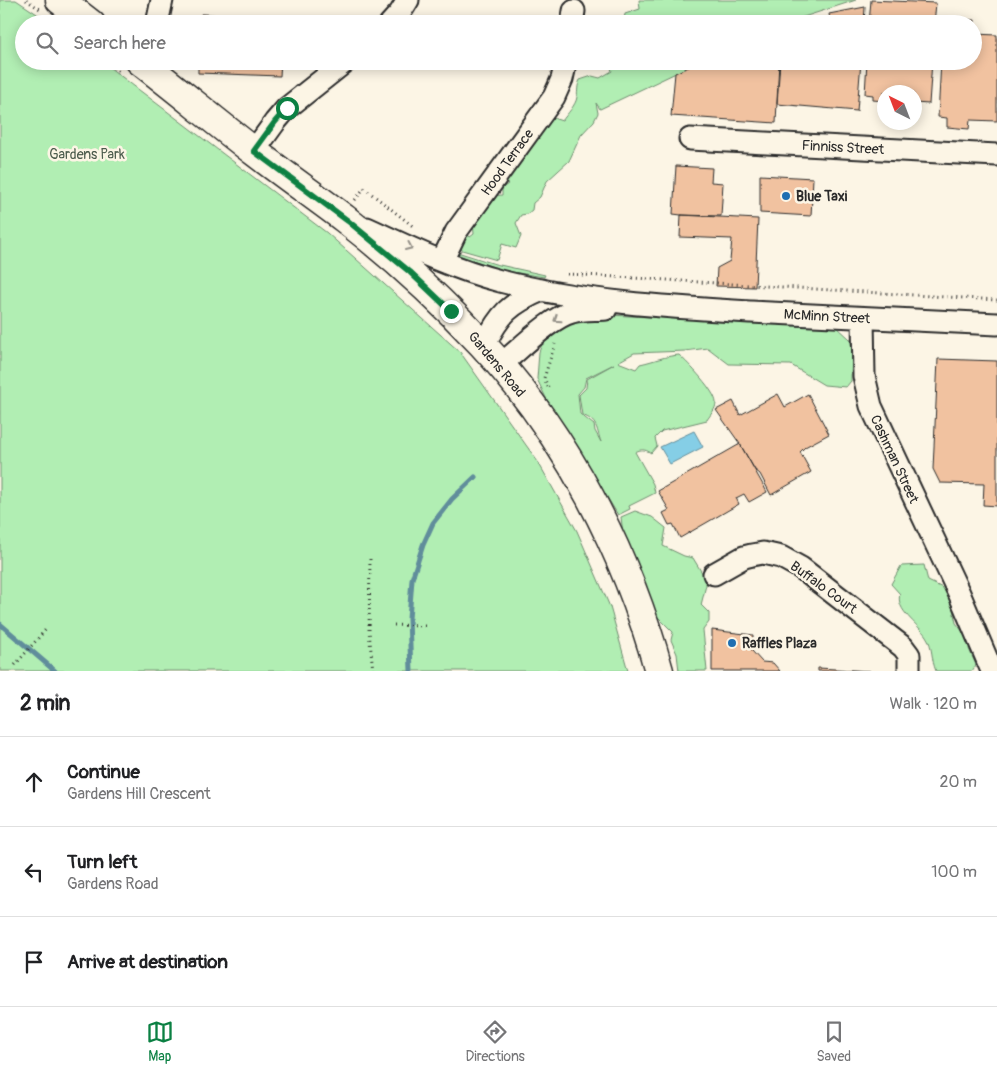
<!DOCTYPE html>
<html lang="en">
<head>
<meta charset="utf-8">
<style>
	body { margin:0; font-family:Pangolin,sans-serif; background:#f2f2f2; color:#202124 }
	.compass { position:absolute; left:877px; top:85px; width:45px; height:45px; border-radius:50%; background:#fff; box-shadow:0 2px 12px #0003; rotate:318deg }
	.stop { position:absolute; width:15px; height:15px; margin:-11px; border:4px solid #0b8043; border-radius:50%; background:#fff }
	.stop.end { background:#0b8043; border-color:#fff; box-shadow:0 1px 5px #0008 }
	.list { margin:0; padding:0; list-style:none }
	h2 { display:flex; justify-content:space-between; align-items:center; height:65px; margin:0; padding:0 20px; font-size:21px }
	h2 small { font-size:16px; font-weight:400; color:#757577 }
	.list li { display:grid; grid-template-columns:32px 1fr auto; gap:15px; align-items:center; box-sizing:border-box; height:90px; padding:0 20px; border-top:1px solid #e0e0e0 }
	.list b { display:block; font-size:19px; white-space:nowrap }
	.list p { margin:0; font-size:16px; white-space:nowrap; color:#757577 }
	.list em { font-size:16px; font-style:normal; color:#757577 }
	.icon { flex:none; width:28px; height:28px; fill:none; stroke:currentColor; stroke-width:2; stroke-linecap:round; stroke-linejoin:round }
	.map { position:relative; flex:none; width:997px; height:671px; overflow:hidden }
	.search { position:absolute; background:#fff; box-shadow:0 2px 12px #0003; left:15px; right:15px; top:15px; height:55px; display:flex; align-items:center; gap:12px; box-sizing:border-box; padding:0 18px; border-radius:28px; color:#757577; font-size:19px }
	.sheet { height:335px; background:#fff }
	nav { display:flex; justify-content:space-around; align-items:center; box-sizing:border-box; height:70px; border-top:1px solid #e0e0e0; background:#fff; font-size:14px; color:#757577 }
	nav a { display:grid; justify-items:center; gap:2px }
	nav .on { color:#0b8043 }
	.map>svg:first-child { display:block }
	.green { fill:#b1eeb3; stroke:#6e8c6f; fill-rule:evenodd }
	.water { fill:#85cee6; stroke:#618d9b }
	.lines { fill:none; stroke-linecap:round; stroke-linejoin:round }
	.stream { stroke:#618d9b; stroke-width:5 }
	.building { fill:#f1c2a0; stroke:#2b2b2b }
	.street-casing { stroke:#2b2b2b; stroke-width:25 }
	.secondary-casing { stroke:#2b2b2b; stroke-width:31 }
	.path { stroke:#2b2b2b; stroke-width:3; stroke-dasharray:1 4; stroke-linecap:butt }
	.street { stroke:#fcf5e5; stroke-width:21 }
	.secondary { stroke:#fcf5e5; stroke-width:28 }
	.oneway { stroke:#949088 }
	.route { stroke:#0b8043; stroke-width:6 }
	.poi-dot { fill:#1f6fb2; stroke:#fcf5e5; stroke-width:2 }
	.labels { text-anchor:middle; stroke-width:5; stroke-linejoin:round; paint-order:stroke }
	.street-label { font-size:14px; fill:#2b2b2b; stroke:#fcf5e5 }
	.park-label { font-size:14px; fill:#4c5c4d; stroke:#fcf5e5 }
	.poi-label { font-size:14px; font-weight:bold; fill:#2b2b2b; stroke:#fcf5e5; text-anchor:start }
</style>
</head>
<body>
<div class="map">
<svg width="997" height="671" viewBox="0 0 997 671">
	<rect width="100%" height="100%" fill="#fcf5e5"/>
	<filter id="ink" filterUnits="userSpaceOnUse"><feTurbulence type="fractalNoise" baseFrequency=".02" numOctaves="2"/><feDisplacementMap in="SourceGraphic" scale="10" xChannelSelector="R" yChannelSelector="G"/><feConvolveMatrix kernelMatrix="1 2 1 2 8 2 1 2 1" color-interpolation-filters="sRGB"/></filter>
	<g filter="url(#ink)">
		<path class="green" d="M0,0H16L52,24H24V61H101L327,233L460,352L538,462L577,531L610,607L628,671H0Z
			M639,0H856L782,24H623L625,14L640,9Z
			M619,61H701L600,109L596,103L598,113L594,121L581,135L569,161L547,181L540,197L533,203L532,210L527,214L521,215L516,223L521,236L516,248L502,244L497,260L455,248L462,228L470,237L474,234L473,221L489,196L502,195V188L508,184L505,181L513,162L523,158L525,149L532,146L537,140L534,134L550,117L562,121C567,114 576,105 577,97C578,90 577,86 580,80L592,76L600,78L612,71L611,68Z
			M454,251L495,264L545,275L544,277L506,271L454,254Z
			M588,314L836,326L850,339L852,348L851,381L846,387L824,385L791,365L729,364L708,348L685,351L634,353L618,362L636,369L640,364C654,361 665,356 679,355C688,363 716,392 716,403C716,409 710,415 707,420L662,431L655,438L657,446L651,453C645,449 641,449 635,452L653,484L655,493L629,506L630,509L618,515L546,398L537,379L539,352L545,336ZM614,364L587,379L586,388L579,395L582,415C598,421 596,428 601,442L595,431L594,425L580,414L578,394L584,387L586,378Z
			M635,511L652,517L666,528L663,546L684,556L693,558L707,581L701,605L709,613V622L703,630L707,671H679L677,654L671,640L673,632L656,615L651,606L641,581L640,570L635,562L623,534L621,517Z
			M924,565L928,581L949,591L956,623L970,641L969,649L976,665L972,671H936C931,660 933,646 926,636C918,624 895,610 900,594L891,584L901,566Z"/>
		<path class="water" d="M694,431L703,447L670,464L660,447Z"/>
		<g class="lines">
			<path class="stream" d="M0,624L55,671
				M411,671L409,619L412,579L423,545L433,523L452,499L475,477"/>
		</g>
		<path class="building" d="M871,0L936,3L934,24H869Z
			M865,7L864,24H808L830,19L829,14Z
			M201,14L283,17V24H200Z
			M944,19L975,20L974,34L997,35V121L970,120L969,129L947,127V118L938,117L941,61H973V24H943Z
			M198,61H281L280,76L198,73Z
			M702,61H779L776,123L671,116L675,73Z
			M780,61H861L857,111L777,104Z
			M867,61H932L929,104L914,103V92H884V101L873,100V95L865,94Z
			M676,166L712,168L711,182L723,183L721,216L681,215L673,214Z
			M760,175L813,178L811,216L760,213Z
			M681,215L758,219L755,287L716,286L717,268L730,261L732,239L680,237Z
			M938,359L997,361V506L983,505L984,484L940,483L933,469Z
			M778,394L785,407L808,394L829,434L805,447L800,452L811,472L771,495L760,474L755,470L740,444L716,410L733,401L740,415Z
			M740,444L767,492L749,502L744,494L736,498L739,504L680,538L673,524L669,525L663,513L669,510L658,491Z
			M712,630L753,635L752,651L762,662L773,663L780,671H712Z
			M818,668L870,671H818Z"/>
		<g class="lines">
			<g class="street-casing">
				<path id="street" d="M157,24L162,0
					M390,24L400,13L408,0
					M572,24L574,11
					M690,139L997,155
					M254,151L275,122L287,108L346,61
					M367,228C410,248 454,269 500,281C582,302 667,307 751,312C833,316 915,320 997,324
					M442,261L456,232L554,97L562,79L566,61
					M863,318L864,376L871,406L959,593L992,671
					M484,345C500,314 509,304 542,290
					M500,365C518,351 551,317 572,312C583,309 595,310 606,309
					M714,574L744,557L752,555L763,553L781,557L801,568L903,647L909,655V671"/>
			</g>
			<g class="secondary-casing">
				<path id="secondary" d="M60,0L91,24
					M140,61C179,91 217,123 256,153C286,176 316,197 345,219C394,257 440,299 482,344C567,436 626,551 659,671"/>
			</g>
			<path class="path" d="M26,0L40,9
				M106,61L120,73
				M355,200L364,188L414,227
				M567,274L997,300
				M548,387L544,378L555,344
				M370,559L369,631L373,671
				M394,625L425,626
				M15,665L47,628"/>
			<use href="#street" class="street"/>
			<use href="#secondary" class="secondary"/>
		</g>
		<defs><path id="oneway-chevron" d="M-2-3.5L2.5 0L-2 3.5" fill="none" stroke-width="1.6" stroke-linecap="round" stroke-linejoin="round" transform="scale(1.25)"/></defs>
		<g class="oneway">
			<use href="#oneway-chevron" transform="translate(409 247) rotate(24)"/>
			<use href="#oneway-chevron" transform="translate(557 319) rotate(147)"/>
		</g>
	</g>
	<g class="lines" filter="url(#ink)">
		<path class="route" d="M287,108L275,122L254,151L348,221L410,272L451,311"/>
	</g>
	<g class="poi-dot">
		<circle cx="786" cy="196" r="5"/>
		<circle cx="732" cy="643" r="5"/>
	</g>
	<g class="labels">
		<g class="street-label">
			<text transform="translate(843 147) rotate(3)" y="5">Finniss Street</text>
			<text transform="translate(507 162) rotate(-54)" y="5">Hood Terrace</text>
			<text transform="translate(827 316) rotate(3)" y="5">McMinn Street</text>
			<text transform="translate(497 364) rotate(50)" y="5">Gardens Road</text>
			<text transform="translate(895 459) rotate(65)" y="5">Cashman Street</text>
			<text transform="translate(824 587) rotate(36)" y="5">Buffalo Court</text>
		</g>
		<g class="park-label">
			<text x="87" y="159">Gardens Park</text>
		</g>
		<g class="poi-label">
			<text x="796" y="201">Blue Taxi</text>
			<text x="742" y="648">Raffles Plaza</text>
		</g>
	</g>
</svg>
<svg class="compass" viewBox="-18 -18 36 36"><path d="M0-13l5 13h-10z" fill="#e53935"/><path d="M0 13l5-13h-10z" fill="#757577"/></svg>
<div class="stop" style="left:287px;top:108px"></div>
<div class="stop end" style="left:451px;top:311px"></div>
<div class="search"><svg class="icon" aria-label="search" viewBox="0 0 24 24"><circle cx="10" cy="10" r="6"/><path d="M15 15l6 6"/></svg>Search here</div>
</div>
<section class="sheet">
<h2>2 min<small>Walk · 120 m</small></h2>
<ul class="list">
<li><svg class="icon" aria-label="ahead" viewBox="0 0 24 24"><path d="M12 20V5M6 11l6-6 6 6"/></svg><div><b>Continue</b><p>Gardens Hill Crescent</p></div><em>20 m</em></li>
<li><svg class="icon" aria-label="left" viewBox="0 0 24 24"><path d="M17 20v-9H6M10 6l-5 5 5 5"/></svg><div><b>Turn left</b><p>Gardens Road</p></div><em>100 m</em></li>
<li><svg class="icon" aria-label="arrive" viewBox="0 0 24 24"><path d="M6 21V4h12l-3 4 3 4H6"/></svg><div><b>Arrive at destination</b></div></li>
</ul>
</section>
<nav>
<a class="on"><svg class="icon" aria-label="map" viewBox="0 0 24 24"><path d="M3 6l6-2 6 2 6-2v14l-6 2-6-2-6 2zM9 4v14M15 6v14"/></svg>Map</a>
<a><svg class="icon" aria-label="directions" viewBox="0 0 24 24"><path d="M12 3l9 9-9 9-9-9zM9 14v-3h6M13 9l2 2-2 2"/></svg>Directions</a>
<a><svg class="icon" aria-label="saved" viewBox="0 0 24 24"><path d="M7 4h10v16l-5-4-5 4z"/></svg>Saved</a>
</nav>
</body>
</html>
